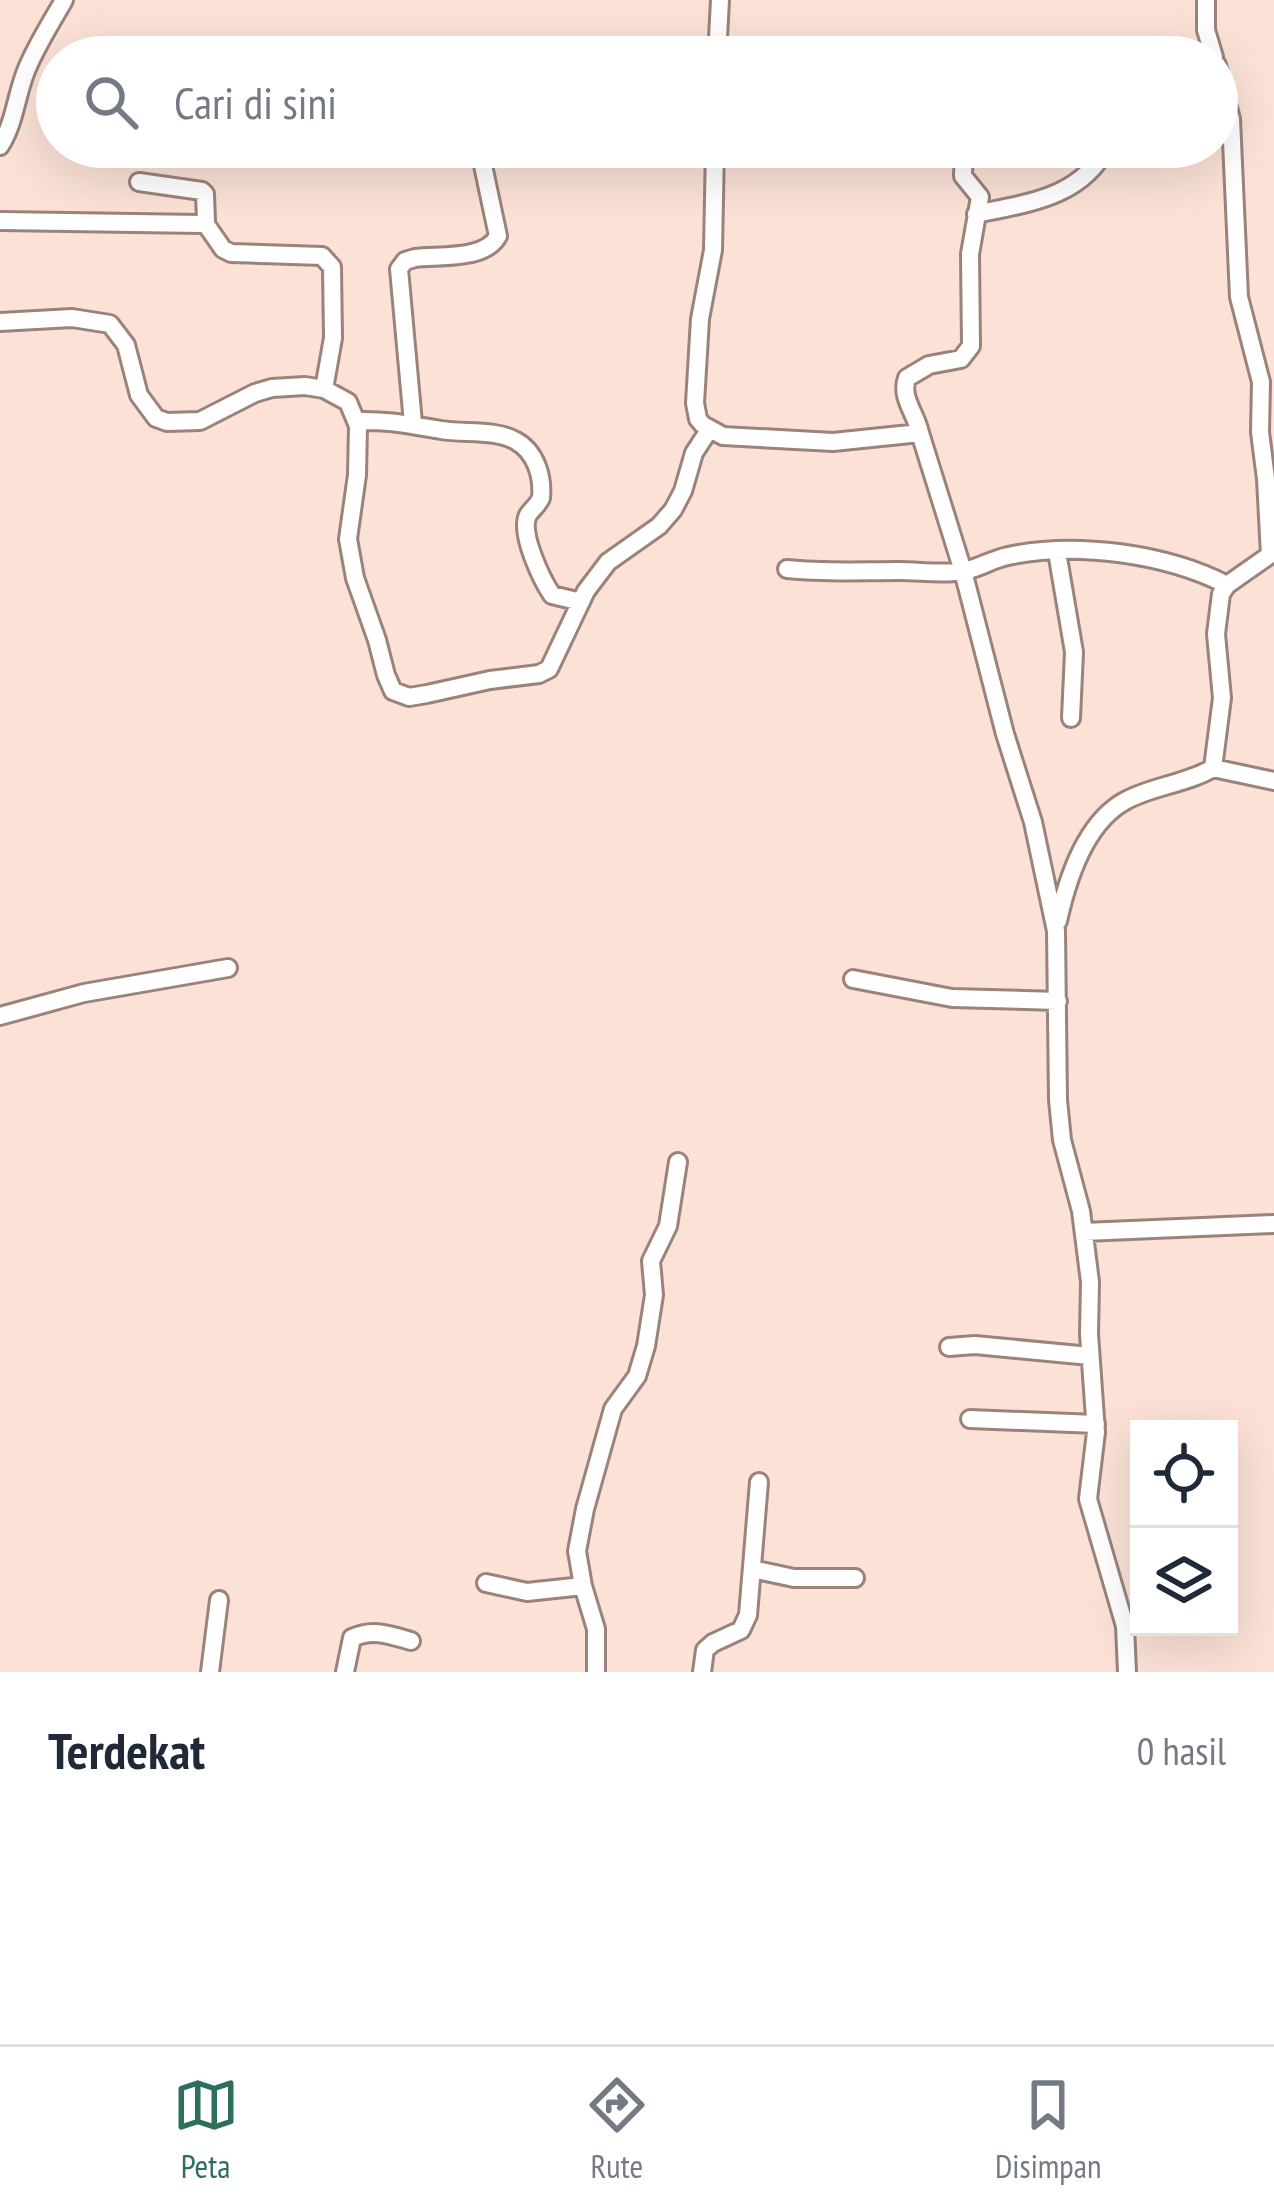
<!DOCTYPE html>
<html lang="id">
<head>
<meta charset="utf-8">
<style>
	body { margin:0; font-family:"PT Sans Narrow",sans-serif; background:#f6f6f7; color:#1f2937 }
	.controls { position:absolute; right:36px; bottom:36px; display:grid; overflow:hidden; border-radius:0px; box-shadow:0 12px 48px #0002 }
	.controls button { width:108px; height:108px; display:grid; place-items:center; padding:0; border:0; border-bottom:3px solid #e0e1e3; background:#fff; color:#1f2937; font:60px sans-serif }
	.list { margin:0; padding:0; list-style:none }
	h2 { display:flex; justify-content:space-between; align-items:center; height:156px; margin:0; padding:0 48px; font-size:51px }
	h2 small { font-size:39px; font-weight:400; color:#747a83 }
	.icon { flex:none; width:66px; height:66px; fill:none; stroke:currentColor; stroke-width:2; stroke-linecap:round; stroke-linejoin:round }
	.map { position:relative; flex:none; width:1274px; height:1672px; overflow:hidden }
	.search { position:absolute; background:#fff; box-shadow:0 12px 48px #0002; left:36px; right:36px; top:36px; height:132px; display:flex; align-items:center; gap:30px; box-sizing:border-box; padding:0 42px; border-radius:66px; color:#747a83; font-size:45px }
	.sheet { height:372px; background:#fff }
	nav { display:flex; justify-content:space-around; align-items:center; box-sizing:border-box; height:168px; border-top:3px solid #e0e1e3; background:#fff; font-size:33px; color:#747a83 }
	nav a { display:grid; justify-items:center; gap:6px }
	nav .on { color:#2d6e5c }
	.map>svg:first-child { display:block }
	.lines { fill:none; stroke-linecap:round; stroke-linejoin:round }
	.street-casing { stroke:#9b837a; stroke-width:22 }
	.street { stroke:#fff; stroke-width:16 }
</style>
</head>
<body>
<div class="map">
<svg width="1274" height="1672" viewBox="0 0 1274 1672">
	<rect width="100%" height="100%" fill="#fbe1d6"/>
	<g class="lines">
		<g class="street-casing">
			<path id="street" d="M1206,0V30L1214,57
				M717,57L720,0
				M1217,65L1231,119L1239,297L1261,382L1260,432L1266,479L1270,555
				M0,146C15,122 16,96 26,71C36,46 51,23 64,0
				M715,147L713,250L700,319L695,403L698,419L703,425L723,436L833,442L920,433L963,571L1005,734L1033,822L1056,931L1058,1100L1062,1140L1081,1211L1090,1282L1089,1334L1096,1432L1088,1499L1125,1626L1127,1672
				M976,214C1027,203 1081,198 1107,147
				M0,221L201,224L206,221L205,194L202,191L139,182
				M205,223L223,249L231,253L322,256L332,267L333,338L324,389
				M0,322L72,318L110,324L126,345L139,395L156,418L167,422L200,421L255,393L272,388L305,386L324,389L348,402L358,426L357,475L348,539L355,578L377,640L386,675L393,691L409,697L427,694L490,680L539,674L549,669L586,591L608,562L659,526L673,510L683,491L694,453L709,430
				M356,421C389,420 410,425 441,430C464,434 496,429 516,441C536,452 543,477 541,498C538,505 532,509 528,515C519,533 542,580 552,595L581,602
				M413,423L399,269L405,261L415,258C441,255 485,260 498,236L481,156
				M920,433C916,413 900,398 907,378L929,365L961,359L971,346L970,254L980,197L963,176L964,147
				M1057,552L1074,652L1071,718
				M787,569C824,573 861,571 899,571C920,571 944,575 964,571C979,568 993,559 1008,556C1076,541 1167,554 1227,585
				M1213,768L1274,781
				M1058,921C1067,880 1085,823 1125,801C1152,786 1186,784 1213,768L1222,698L1216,634L1221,594L1227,585L1274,552
				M853,979L952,998L1058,1001
				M0,1016L84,993L228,968
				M1084,1232L1274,1224
				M949,1347L975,1345L1090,1356
				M970,1419L1096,1424
				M752,1569L794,1578H855
				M486,1583L527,1592L583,1586
				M210,1672L219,1600
				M345,1672L352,1638C373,1628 390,1635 411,1641
				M596,1672V1629L583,1586L577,1551L585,1509L613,1409L637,1376L646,1346L654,1295L651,1261L668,1226L678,1162
				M702,1672L705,1650L713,1643L741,1630L748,1615L759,1482"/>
		</g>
		<use href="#street" class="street"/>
	</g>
</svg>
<div class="controls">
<button><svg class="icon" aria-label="locate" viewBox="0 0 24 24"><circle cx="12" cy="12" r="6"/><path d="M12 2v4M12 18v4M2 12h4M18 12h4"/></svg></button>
<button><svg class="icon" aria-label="layers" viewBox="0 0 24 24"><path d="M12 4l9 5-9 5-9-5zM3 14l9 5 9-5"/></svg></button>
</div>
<div class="search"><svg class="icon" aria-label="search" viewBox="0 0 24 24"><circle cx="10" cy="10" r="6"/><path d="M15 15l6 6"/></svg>Cari di sini</div>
</div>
<section class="sheet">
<h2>Terdekat<small>0 hasil</small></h2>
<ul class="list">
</ul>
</section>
<nav>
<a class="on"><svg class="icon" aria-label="map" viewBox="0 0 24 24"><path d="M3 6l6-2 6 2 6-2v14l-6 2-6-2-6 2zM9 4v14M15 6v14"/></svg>Peta</a>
<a><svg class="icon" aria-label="directions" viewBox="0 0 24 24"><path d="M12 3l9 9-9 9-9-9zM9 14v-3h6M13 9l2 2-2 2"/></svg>Rute</a>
<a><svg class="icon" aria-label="saved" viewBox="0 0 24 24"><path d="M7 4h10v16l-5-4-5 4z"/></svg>Disimpan</a>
</nav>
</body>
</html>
